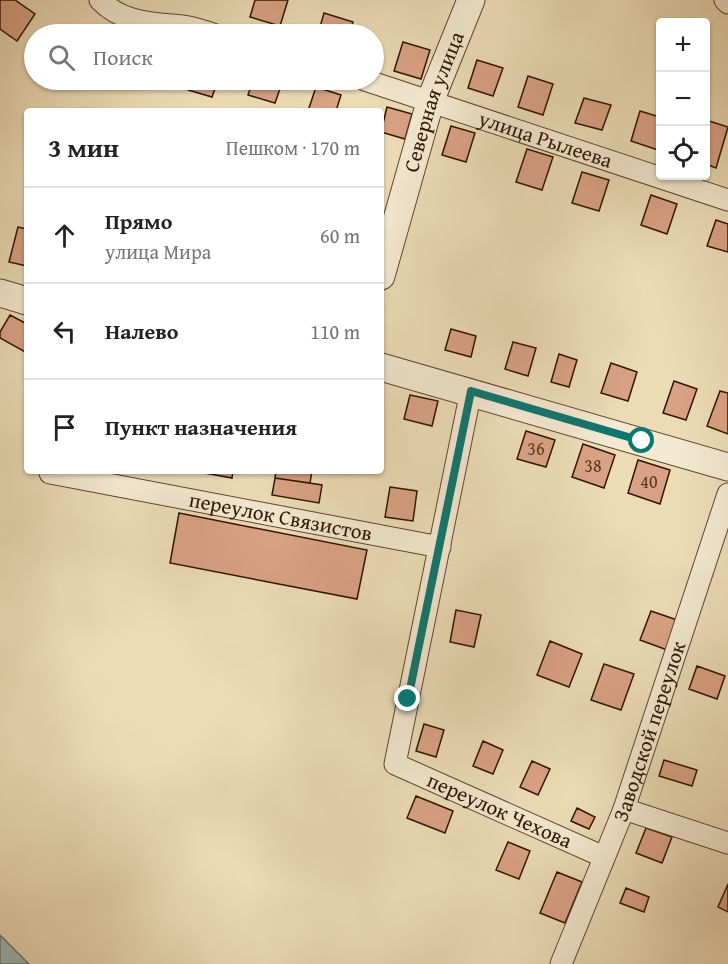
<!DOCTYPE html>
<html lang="ru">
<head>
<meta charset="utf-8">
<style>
	body { margin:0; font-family:"Gentium Book Plus",serif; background:#f2f2f2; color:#222 }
	.controls { position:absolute; right:18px; top:18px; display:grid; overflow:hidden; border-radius:6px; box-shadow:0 2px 4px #0004 }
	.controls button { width:54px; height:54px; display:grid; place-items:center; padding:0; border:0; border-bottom:2px solid #e0e0e0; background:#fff; color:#222; font:30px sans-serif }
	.stop { position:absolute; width:18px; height:18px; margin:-14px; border:4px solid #0f766e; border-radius:50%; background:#fff }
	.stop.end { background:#0f766e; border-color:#fff; box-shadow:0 2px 6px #0008 }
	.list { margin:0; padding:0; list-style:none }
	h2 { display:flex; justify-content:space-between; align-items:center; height:78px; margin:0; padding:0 24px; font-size:26px }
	h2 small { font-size:20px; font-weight:400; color:#767676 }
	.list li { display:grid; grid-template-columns:39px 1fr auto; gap:18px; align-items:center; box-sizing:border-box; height:96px; padding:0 24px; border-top:2px solid #e0e0e0 }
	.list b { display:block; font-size:22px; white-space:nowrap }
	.list p { margin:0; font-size:20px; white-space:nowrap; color:#767676 }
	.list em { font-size:20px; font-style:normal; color:#767676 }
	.icon { flex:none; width:33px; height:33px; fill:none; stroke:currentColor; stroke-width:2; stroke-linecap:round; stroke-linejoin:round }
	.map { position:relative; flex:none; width:728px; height:964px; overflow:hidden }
	.search { position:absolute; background:#fff; box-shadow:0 2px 4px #0004; left:24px; top:24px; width:360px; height:66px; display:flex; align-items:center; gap:15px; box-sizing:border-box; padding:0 21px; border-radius:33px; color:#767676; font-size:22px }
	.panel { position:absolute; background:#fff; box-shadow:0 2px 4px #0004; left:24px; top:108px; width:360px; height:366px; border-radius:6px }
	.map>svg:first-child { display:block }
	.water { fill:#99bab3; stroke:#6f786b; stroke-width:1.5 }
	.building { fill:#daa284; stroke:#301400; stroke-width:1.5 }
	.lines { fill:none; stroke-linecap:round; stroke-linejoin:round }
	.minor-casing { stroke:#5f462e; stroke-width:23 }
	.tertiary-casing { stroke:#5f462e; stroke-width:29 }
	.minor { stroke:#f3e8d0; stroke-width:21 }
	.tertiary { stroke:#f3e8d0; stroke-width:27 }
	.route { stroke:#0f766e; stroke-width:8 }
	.labels { text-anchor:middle; stroke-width:4.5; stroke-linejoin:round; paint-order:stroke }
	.number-label { font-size:18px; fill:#5a3821 }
	.street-label { font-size:21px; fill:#301400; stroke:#f3e8d0 }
</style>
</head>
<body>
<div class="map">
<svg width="728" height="964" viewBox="0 0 728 964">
	<rect width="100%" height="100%" fill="#ecdcb6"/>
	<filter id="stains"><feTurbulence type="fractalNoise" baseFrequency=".00333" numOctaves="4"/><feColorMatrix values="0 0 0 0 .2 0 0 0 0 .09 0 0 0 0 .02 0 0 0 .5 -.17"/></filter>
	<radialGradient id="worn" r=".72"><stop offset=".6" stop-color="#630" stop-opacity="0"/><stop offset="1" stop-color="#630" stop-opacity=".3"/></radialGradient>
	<path class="water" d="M0,935L29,964H0Z"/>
	<path class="building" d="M0,0H15L35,14L17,41L0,29Z
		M255,0H288L280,26L250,17Z
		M324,13L353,22L349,34H318Z
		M403,42L430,50L421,79L394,71Z
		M477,60L503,68L493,96L468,88Z
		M528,76L553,84L543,115L518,107Z
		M191,80H218L212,97L188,90Z
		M253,80H283L275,103L248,95Z
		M316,87L341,95L336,111H308Z
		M584,98L611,105L602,130L575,123Z
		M387,107L412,114L405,139L381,132Z
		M640,111L660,117L658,150L631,141Z
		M706,120L728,127L716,168L706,164Z
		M451,126L475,133L466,162L442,155Z
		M527,149L553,157L542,190L516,182Z
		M582,172L609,180L599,211L572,203Z
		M651,195L677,204L667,234L641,225Z
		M716,220L728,224V252L707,246Z
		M18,227L27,229V266L9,262Z
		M10,315L27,324V353L0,338V332Z
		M451,329L476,336L471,357L445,350Z
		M513,342L536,348L528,376L505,369Z
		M559,354L577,360L569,387L551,382Z
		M611,363L637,372L628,401L601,393Z
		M674,381L697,389L686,420L663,413Z
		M720,391L728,393V434L707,426Z
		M410,395L438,401L432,426L404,419Z
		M526,431L555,440L546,467L517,459Z
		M583,444L615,455L604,488L572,477Z
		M638,460L670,470L660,504L628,493Z
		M194,471H233L232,478Z
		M276,471H312L310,483L275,478Z
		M275,478L322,485L319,503L272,495Z
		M390,487L417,491L413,521L385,517Z
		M179,513L367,550L357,599L170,563Z
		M456,610L481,615L474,647L450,642Z
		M651,611L680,621L670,651L640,640Z
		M550,641L582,654L569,687L537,675Z
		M604,664L634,674L621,710L591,700Z
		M697,666L725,676L717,699L689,689Z
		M424,724L444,730L436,757L416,751Z
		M483,741L503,750L493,774L473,766Z
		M664,760L697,770L692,786L659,776Z
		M532,761L550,769L538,795L520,787Z
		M416,796L453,811L445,833L407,818Z
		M577,808L595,817L589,829L571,821Z
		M646,828L672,837L662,863L636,853Z
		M508,842L530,851L519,879L496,870Z
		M557,872L582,882L565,923L540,913Z
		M728,884V912L718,907Z
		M626,888L649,897L644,912L620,903Z"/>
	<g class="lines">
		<g class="minor-casing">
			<g id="minor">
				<path d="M100,0C122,23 152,23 182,26C192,27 203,31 213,34"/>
				<path d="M725,0L728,3"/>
				<path id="s1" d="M365,80L728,200"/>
				<path id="s2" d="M471,391L395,764L604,857"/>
				<path id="s3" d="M51,471L50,473L440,547"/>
				<path d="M624,809L728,843"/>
				<path id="s4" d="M561,964L624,809L728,494"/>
			</g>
		</g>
		<g class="tertiary-casing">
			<g id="tertiary">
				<path id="s5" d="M381,276L431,99L471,0"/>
				<path d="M0,293L27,301"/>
				<path d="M381,367L728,467"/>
			</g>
		</g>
		<use href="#minor" class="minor"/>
		<use href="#tertiary" class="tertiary"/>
	</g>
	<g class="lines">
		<path class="route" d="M408,699L471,391L642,441"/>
	</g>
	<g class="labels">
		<g class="number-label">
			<text x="536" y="455">36</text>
			<text x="593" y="472">38</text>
			<text x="649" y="488">40</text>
		</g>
		<g class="street-label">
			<text dy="7" stroke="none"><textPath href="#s5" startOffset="182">Северная улица</textPath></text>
			<text dy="7" stroke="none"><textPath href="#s1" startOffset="190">улица Рылеева</textPath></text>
			<text dy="7" stroke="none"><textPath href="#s3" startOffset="237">переулок Связистов</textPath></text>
			<text dy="7" stroke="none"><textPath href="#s4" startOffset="249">Заводской переулок</textPath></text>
			<text dy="7" stroke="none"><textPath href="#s2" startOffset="495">переулок Чехова</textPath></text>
		</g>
	</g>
	<rect width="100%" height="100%" filter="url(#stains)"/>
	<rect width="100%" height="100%" fill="url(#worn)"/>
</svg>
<div class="controls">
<button>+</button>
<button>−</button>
<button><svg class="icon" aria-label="locate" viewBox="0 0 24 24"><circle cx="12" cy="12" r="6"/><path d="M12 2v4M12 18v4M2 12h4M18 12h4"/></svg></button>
</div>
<div class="stop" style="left:642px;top:441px"></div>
<div class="stop end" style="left:408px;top:699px"></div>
<div class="search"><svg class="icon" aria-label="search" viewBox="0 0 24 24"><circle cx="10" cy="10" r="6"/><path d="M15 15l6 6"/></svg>Поиск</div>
<section class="panel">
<h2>3 мин<small>Пешком · 170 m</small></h2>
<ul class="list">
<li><svg class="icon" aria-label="ahead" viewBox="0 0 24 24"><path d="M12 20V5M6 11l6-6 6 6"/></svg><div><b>Прямо</b><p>улица Мира</p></div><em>60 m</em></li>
<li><svg class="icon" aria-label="left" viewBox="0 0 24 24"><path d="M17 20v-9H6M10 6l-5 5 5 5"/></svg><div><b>Налево</b></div><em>110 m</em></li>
<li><svg class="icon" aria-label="arrive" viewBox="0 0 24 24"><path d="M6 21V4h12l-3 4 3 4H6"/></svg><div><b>Пункт назначения</b></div></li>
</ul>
</section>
</div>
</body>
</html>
